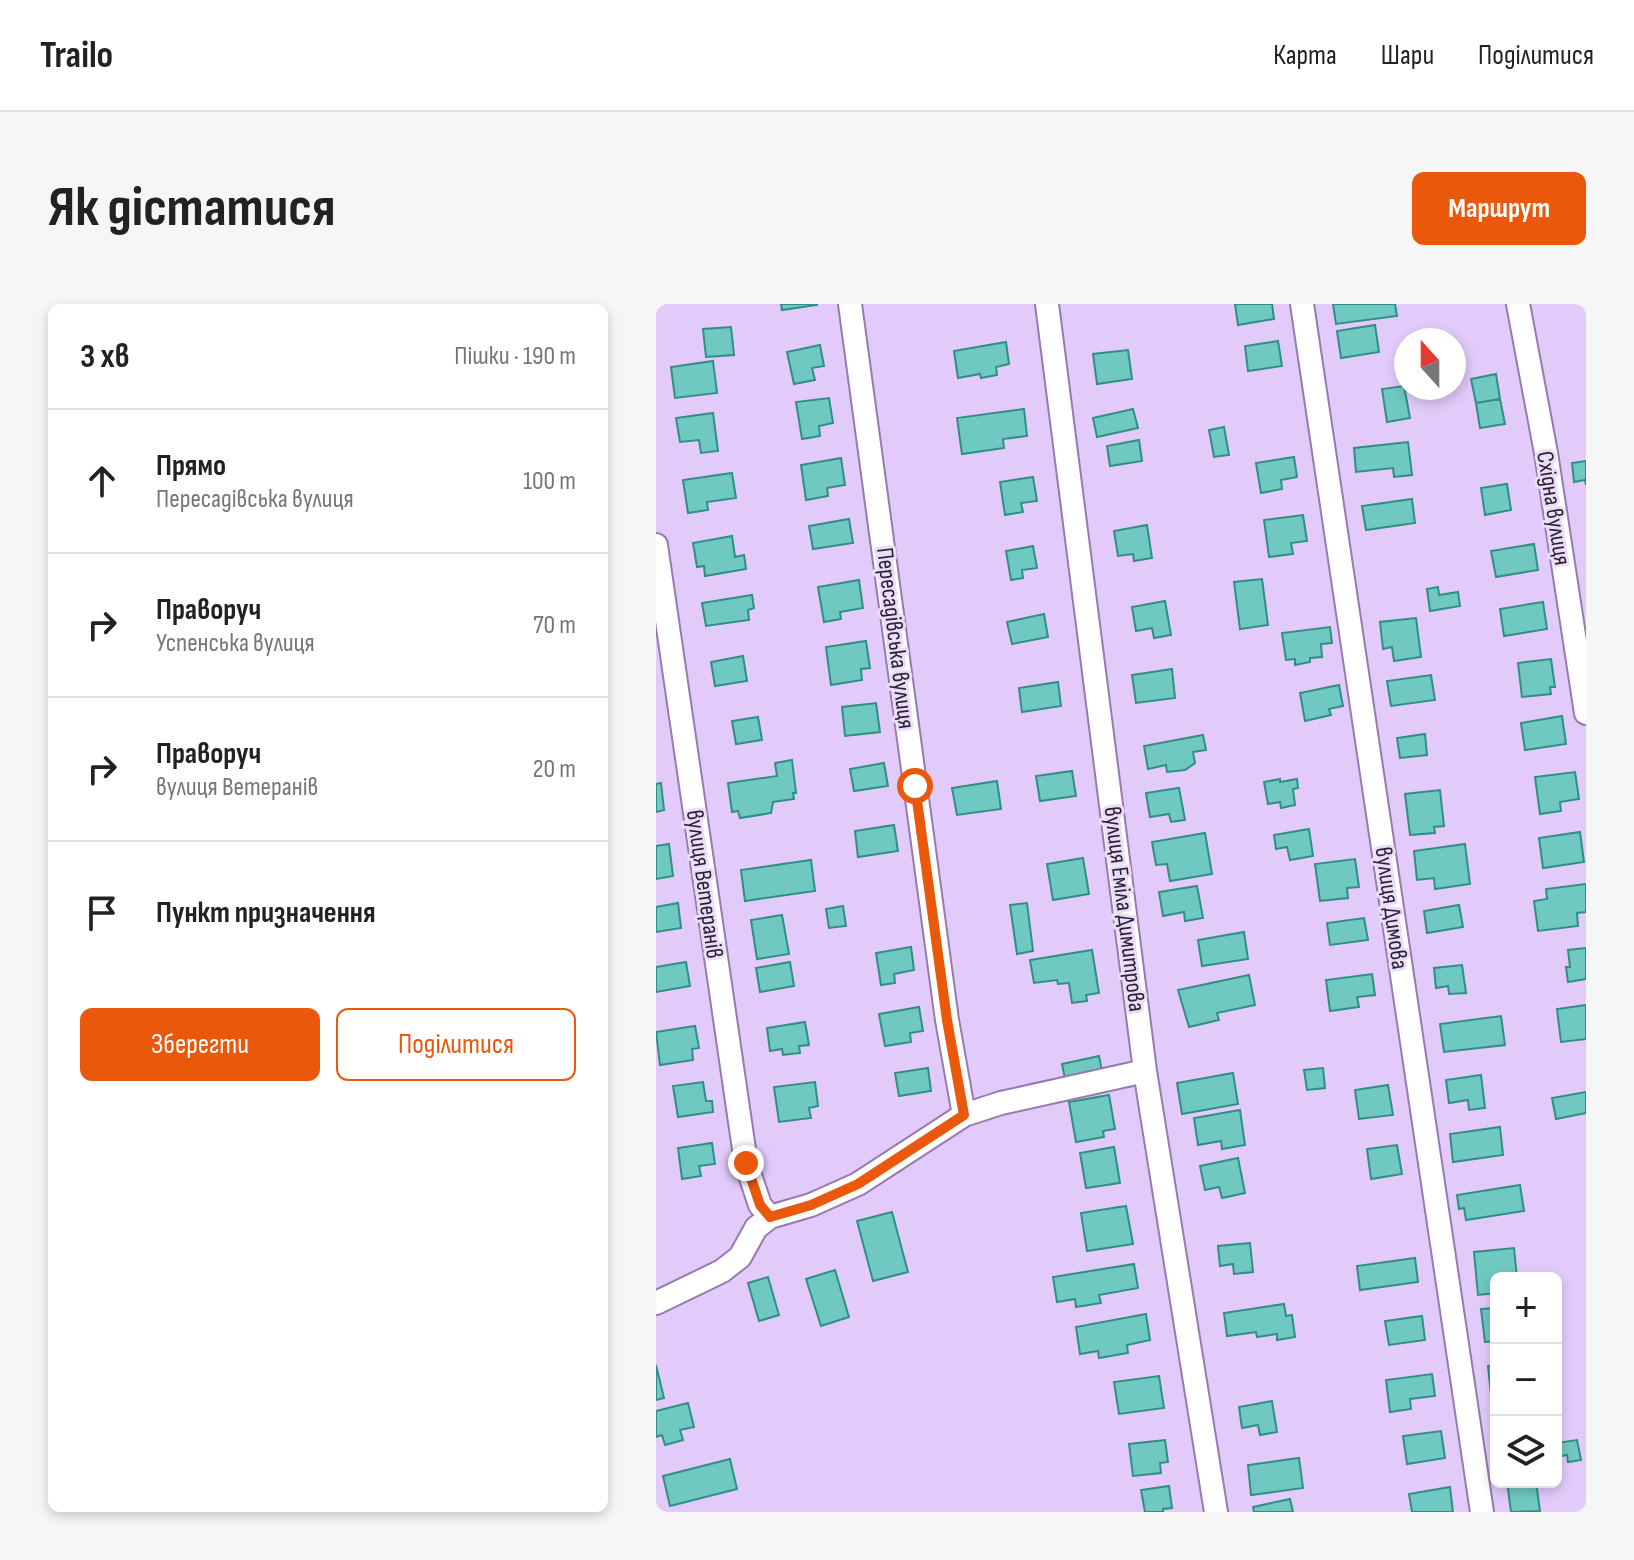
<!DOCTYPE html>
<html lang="uk">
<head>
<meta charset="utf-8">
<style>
	body { margin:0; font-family:"Sofia Sans Condensed",sans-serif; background:#f6f6f6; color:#222 }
	.controls { position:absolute; right:24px; bottom:24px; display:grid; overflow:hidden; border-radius:12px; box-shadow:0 4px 12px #0003 }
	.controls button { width:72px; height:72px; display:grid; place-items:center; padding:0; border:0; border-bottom:2px solid #e0e0e0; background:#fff; color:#222; font:40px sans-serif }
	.compass { position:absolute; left:738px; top:24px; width:72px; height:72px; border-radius:50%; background:#fff; box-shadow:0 4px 12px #0003; rotate:339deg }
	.stop { position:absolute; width:24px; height:24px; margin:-18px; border:6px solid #ea580c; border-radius:50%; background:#fff }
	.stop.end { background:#ea580c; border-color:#fff; box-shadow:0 2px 8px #0008 }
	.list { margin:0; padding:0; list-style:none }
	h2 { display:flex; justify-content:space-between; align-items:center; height:104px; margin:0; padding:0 32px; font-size:34px }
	h2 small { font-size:26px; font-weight:400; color:#767676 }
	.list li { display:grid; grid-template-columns:52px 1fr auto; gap:24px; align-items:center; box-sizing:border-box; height:144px; padding:0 32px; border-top:2px solid #e0e0e0 }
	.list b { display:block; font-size:30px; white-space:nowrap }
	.list p { margin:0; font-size:26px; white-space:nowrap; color:#767676 }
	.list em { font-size:26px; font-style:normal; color:#767676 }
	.actions { display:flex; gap:16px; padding:24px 32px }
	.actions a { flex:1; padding:18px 0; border:2px solid #ea580c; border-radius:12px; text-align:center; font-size:28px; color:#ea580c }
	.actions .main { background:#ea580c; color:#fff }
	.icon { flex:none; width:44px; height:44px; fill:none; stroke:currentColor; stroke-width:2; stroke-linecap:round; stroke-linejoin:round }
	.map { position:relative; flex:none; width:930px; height:1208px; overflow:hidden; border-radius:12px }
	header { display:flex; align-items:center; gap:48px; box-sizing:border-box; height:112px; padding:0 40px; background:#fff; border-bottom:2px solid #e0e0e0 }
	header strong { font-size:38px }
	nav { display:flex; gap:44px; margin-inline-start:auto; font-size:28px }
	.intro { display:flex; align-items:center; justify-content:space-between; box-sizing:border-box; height:192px; padding:0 48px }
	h1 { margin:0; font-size:56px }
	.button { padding:20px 36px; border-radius:12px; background:#ea580c; color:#fff; font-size:28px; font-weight:700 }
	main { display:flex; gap:48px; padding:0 48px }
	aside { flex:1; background:#fff; border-radius:12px; box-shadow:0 4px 12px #0003 }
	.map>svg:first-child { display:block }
	.building { fill:#70c9c0; stroke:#318e86; stroke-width:2 }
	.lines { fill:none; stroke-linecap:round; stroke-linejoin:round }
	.minor-casing { stroke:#967ab2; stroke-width:26 }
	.minor { stroke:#fff; stroke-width:22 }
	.route { stroke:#ea580c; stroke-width:10 }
	.labels { text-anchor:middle; stroke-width:6; stroke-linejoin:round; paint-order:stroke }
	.street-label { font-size:24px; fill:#2c2137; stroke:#e9def6 }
</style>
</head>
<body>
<header>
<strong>Trailo</strong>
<nav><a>Карта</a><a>Шари</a><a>Поділитися</a></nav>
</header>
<div class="intro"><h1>Як дістатися</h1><a class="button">Маршрут</a></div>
<main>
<aside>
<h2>3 хв<small>Пішки · 190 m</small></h2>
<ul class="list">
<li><svg class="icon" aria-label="ahead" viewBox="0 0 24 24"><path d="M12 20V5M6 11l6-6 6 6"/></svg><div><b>Прямо</b><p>Пересадівська вулиця</p></div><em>100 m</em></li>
<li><svg class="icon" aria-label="right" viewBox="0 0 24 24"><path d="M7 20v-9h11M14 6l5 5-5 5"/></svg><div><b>Праворуч</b><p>Успенська вулиця</p></div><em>70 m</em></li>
<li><svg class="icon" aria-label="right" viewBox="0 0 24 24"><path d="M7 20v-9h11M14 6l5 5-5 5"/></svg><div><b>Праворуч</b><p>вулиця Ветеранів</p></div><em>20 m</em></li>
<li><svg class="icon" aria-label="arrive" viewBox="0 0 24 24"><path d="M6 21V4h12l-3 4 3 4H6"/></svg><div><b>Пункт призначення</b></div></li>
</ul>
<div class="actions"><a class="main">Зберегти</a><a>Поділитися</a></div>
</aside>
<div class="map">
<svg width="930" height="1208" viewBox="0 0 930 1208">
	<rect width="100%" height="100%" fill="#e2cbfb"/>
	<path class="building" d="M125,0H161V1L126,6Z
		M579,0H616L618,15L582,21Z
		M677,0H739L741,12L680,20Z
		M719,21L723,48L685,54L681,27Z
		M75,23L78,51L50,53L47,25Z
		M622,37L626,62L592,67L589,42Z
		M350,38L353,60L340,63L341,71L325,74L324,70L302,74L298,47Z
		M164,41L168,62L156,64L159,76L138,80L131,48Z
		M472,46L476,75L441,80L437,50Z
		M57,57L61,89L19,94L15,63Z
		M840,70L844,95L820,99L815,75Z
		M748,82L754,114L731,118L726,85Z
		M173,94L177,119L163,122L164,132L146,135L140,98Z
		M844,95L849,120L824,124L820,99Z
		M368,105L371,132L347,135L348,144L306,150L301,114Z
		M477,105L482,124L441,133L437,114Z
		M57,109L62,147L45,149L43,136L24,138L20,114Z
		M568,123L573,151L558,153L553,126Z
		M483,136L486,157L454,162L451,142Z
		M752,138L756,171L738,173L737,164L700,168L698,144Z
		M638,153L641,173L625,176L626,185L605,189L600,159Z
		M185,154L189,181L171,184L172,192L150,196L145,161Z
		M930,157V181L929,176L918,178L916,159Z
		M76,169L80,194L51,198L52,206L32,209L27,176Z
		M377,173L381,197L365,199L367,208L349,211L344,178Z
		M851,180L855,206L829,211L825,184Z
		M756,195L759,219L710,226L706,202Z
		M647,211L651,237L635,239L637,250L613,253L608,216Z
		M193,215L197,239L157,245L153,222Z
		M491,221L496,254L478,257L477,250L462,252L458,227Z
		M76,232L79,253L88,251L90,265L49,272L48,262L41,263L37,239Z
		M878,240L882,266L840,273L835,247Z
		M377,242L381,264L366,266L367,274L355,276L350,247Z
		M606,275L612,321L584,325L578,278Z
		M203,276L207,304L184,308L185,315L168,318L162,283Z
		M782,283L783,291L802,288L804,302L774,307L771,285Z
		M96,291L98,304L92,306L93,316L50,322L46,299Z
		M509,297L515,331L498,334L496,324L480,327L476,303Z
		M887,298L891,325L848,332L844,305Z
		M388,310L392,333L356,340L351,318Z
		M760,314L765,353L738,357L736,343L727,345L724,318Z
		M674,323L676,339L665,340L666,353L654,354V358L639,361V355L630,356L626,329Z
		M210,337L214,364L205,365L206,376L175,381L170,343Z
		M87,352L91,377L59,382L55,358Z
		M895,355L899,383H894L895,390L866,393L862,359Z
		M516,365L519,394L480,399L476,371Z
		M775,371L779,396L735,402L731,377Z
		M402,378L405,402L366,408L363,384Z
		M683,381L687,402L673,405L675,411L649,417L644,389Z
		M220,399L224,428L189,432L186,403Z
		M906,412L910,440L869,446L865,419Z
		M102,413L106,436L80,440L76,417Z
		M769,430L771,451L744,454L741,434Z
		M547,431L550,446L537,448L539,459L529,466L511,468L510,461L492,465L488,442Z
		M136,456L140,489H137L138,495L117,498L115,509L84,514L82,507L76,508L72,479L121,472L119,459Z
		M228,459L232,482L198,487L194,465Z
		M416,467L420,492L384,497L380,472Z
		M919,468L923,495L904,498L905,507L884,510L879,473Z
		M624,475V478L641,475L642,484L637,485L639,501L625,504L624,498L612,500L608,478Z
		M341,477L345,505L301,511L296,484Z
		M5,479L8,506L0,508V480Z
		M523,484L529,516L515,518L513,510L494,513L490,489Z
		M784,486L788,522L778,523L779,529L754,531L749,490Z
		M238,521L242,547L202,553L199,527Z
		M653,525L657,552L634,556L631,543L620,545L618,531Z
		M924,528L928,558L887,564L883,534Z
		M549,529L556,570L514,577L511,560L500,561L496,538Z
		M13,540L17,572L0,575V542Z
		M809,540L814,580L779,585L778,574L761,576L758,547Z
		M427,554L433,590L397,596L391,560Z
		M699,555L703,583L691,584L692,594L664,597L659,560Z
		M155,556L159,587L89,597L85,566Z
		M930,580V608L921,609L922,622L882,627L878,597L891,595L890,585Z
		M541,582L547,614L529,617L528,608L507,612L503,588Z
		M22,599L25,624L0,628V603Z
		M371,599L377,647L361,650L354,601Z
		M803,601L807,623L771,629L768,607Z
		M187,602L190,622L173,624L170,605Z
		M126,611L133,650L101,655L95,616Z
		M708,614L712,636L674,641L671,619Z
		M588,628L592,655L546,662L542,636Z
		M255,643L258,666L238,670L239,679L225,681L220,649Z
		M930,644V675L912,678L910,663H914L912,646Z
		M436,646L443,689L430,691L431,697L416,699L413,679L402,680L401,676L378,679L374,656Z
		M30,658L34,682L0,688V663Z
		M134,658L138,682L104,688L100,664Z
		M806,661L810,689L793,690L792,682L780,684L778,664Z
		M716,670L719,691L701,693L703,703L674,707L670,676Z
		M593,671L599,701L561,709L563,716L533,723L522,686Z
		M930,701V735L905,738L901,705Z
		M263,703L267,727L254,729L255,738L229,742L223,710Z
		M845,712L849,741L788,748L784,720Z
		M149,718L153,741L143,742L144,749L127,751L126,745L114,747L111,724Z
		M39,722L43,744L36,745L37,756L4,761L0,728Z
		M443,752L446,767L409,775L406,760Z
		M272,764L275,787L243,792L239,769Z
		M667,764L669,784L651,786L648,766Z
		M577,769L582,800L526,810L521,779Z
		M825,771L829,804L813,806L812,796L793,799L790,776Z
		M47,778L50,797H56L57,808L22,813L17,782Z
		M159,778L162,802L153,804L155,814L123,818L118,783Z
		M732,781L737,811L703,815L699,786Z
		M930,788V809L900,815L896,794Z
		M453,791L459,825L447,827L448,833L420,838L413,798Z
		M584,806L589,841L566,845L565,837L542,841L538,814Z
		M844,823L847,851L797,858L794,830Z
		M56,839L59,860L43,862L45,872L26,875L22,844Z
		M741,841L746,870L715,875L711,845Z
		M458,843L464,879L430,884L424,849Z
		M582,854L589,889L566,894L563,883L549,886L544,862Z
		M864,881L868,907L810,916L808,904L803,905L801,891Z
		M470,902L477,940L431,947L425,909Z
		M236,908L252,968L217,977L201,917Z
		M594,939L597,968L578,970L577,960L564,962L562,942Z
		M858,944L861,974H840V989L822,991L818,948Z
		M759,954L762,978L704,986L701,962Z
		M478,960L482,984L443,991L445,999L420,1003L419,995L401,998L397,973Z
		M179,966L193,1013L165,1022L150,975Z
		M112,973L123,1011L103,1017L92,979Z
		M628,1000L630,1012L636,1011L639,1033L621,1036V1030L601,1033L600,1028L571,1032L568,1009Z
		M840,1004V1037L829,1038L825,1005Z
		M490,1010L494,1036L471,1041L472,1049L443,1054L442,1047L424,1050L420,1023Z
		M766,1012L769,1036L733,1041L729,1017Z
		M0,1061L8,1094L0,1096Z
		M840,1061V1089L835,1090L832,1062Z
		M776,1070L779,1092L754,1095L755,1105L734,1108L730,1076Z
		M503,1072L508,1104L463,1110L458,1078Z
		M616,1097L621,1128L604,1131L602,1121L586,1124L583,1103Z
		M32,1099L38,1123L24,1126L27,1136L9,1141L6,1131L0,1133V1107Z
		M785,1127L789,1154L751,1160L747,1132Z
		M509,1136L512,1158L504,1159L505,1169L477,1172L473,1140Z
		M921,1136L925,1156L912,1158L911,1151L900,1153V1139Z
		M643,1154L647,1184L595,1191L592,1161Z
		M74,1155L81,1185L14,1202L7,1172Z
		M851,1178H880L884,1207L855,1208Z
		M513,1182L516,1204L507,1205V1208H489L485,1186Z
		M794,1183L797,1208H756L753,1190Z
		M634,1195L637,1208H598L597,1203Z"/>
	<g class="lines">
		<g class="minor-casing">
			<path id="minor" d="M194,0L291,716L308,811
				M391,0L489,767L560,1208
				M646,0L826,1208
				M862,0L890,149L930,409
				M0,241L90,859L104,901L114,913
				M0,999L66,967L84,953L100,924L114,913L155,901L202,880L308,811L345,799L489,767"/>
		</g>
		<use href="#minor" class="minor"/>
	</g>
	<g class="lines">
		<path class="route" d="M90,859L104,901L114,913L155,901L202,880L308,811L291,716L259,482"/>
	</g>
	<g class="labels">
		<g class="street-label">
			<text transform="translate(898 204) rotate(81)" y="8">Східна вулиця</text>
			<text transform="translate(240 334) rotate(83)" y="8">Пересадівська вулиця</text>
			<text transform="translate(49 580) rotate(82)" y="8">вулиця Ветеранів</text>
			<text transform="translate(736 604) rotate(82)" y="8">вулиця Димова</text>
			<text transform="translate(469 605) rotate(83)" y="8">вулиця Еміла Димитрова</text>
		</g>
	</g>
</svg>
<div class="controls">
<button>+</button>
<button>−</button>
<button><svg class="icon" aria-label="layers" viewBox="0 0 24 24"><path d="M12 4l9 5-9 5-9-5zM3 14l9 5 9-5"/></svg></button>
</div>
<svg class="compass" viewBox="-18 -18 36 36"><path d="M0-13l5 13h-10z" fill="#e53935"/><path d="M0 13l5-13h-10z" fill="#767676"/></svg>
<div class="stop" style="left:259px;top:482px"></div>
<div class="stop end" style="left:90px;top:859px"></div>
</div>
</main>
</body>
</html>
